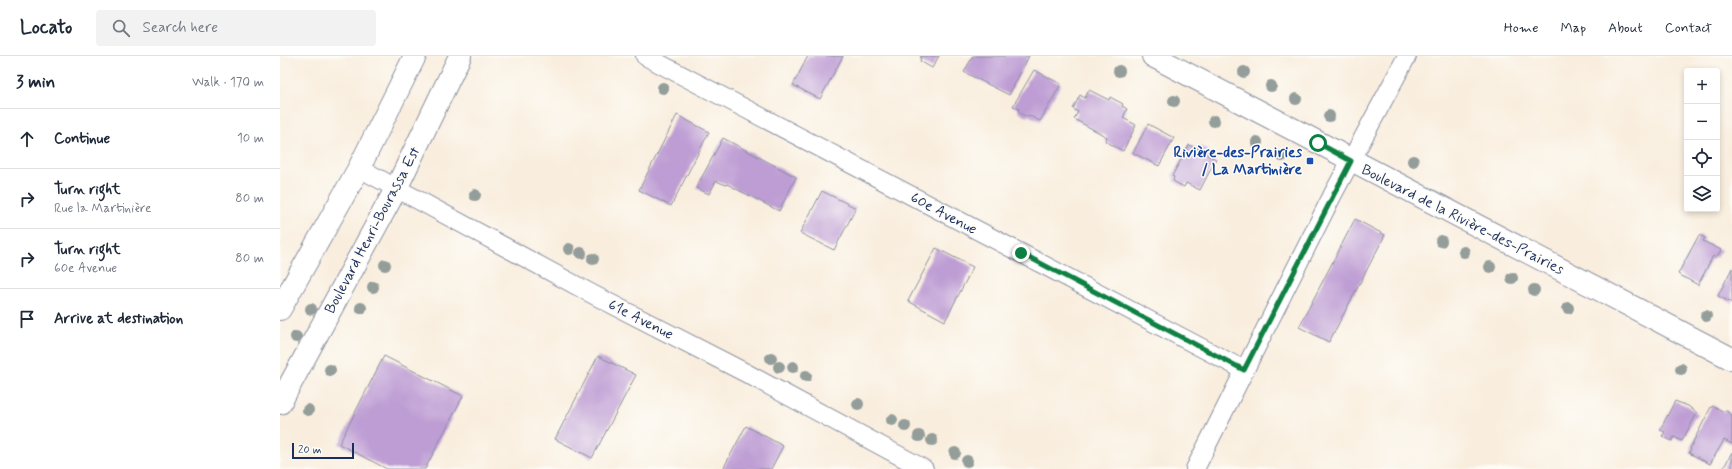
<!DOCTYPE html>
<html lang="en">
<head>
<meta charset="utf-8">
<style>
	body { margin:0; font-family:Mynerve,sans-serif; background:#f2f2f3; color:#1f2937 }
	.controls { position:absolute; right:12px; top:12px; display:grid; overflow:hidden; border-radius:4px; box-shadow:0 2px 6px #0003 }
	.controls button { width:36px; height:36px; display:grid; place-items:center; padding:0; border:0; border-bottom:1px solid #e0e1e3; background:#fff; color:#1f2937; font:20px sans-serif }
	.scale { position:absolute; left:12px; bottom:10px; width:62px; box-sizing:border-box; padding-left:4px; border:2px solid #1b2f5e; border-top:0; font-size:11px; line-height:14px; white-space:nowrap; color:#1b2f5e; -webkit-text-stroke:3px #fdfcf7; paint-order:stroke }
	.stop { position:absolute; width:12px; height:12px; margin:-9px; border:3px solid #0b8043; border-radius:50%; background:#fff }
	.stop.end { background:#0b8043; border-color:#fff; box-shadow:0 1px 4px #0008 }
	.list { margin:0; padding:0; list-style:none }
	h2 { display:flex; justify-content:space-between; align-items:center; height:52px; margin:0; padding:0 16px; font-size:17px }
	h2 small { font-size:13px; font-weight:400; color:#747a83 }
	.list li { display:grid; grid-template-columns:26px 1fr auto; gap:12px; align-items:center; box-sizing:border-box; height:60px; padding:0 16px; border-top:1px solid #e0e1e3 }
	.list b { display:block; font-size:15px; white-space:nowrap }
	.list p { margin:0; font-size:13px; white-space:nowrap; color:#747a83 }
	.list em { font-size:13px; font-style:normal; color:#747a83 }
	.icon { flex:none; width:22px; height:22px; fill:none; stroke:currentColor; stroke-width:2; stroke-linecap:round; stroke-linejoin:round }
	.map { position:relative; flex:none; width:1452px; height:413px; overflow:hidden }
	header { display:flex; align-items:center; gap:24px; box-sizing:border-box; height:56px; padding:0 20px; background:#fff; border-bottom:1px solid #e0e1e3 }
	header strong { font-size:19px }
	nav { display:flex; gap:22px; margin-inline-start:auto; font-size:14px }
	.search { width:280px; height:36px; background:#f2f2f3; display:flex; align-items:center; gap:10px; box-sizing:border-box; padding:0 14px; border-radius:4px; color:#747a83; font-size:15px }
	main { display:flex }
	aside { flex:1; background:#fff }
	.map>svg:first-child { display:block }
	.building { fill:#be9dd4 }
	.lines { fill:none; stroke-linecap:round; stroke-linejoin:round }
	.street-casing { stroke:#8a8e9e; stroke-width:20 }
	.secondary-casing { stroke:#8a8e9e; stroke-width:24 }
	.primary-casing { stroke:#8a8e9e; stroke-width:24 }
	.street { stroke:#fff; stroke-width:18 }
	.secondary { stroke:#fff; stroke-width:22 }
	.primary { stroke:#fff; stroke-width:22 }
	.tree { fill:#939d9a }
	.route { stroke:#0b8043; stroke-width:5 }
	.transit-dot { fill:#1a4fb4; stroke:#fdfcf7; stroke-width:1.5 }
	.labels { text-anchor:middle; stroke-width:3; stroke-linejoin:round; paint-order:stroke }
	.transit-label { font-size:15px; font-weight:bold; fill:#164399; stroke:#fdfcf7; text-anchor:end }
	.street-label { font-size:15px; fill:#1b2f5e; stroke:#fdfcf7 }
</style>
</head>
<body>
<header>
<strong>Locato</strong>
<div class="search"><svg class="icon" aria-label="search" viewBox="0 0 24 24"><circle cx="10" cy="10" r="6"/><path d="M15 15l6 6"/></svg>Search here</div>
<nav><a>Home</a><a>Map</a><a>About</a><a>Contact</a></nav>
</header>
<main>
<aside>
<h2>3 min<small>Walk · 170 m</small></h2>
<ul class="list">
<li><svg class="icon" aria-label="ahead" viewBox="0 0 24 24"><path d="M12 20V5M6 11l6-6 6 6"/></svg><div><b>Continue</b></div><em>10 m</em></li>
<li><svg class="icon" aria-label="right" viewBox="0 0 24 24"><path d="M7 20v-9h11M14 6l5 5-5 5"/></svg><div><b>Turn right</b><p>Rue la Martinière</p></div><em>80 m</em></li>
<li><svg class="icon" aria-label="right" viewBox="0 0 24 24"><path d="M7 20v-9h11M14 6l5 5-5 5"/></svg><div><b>Turn right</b><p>60e Avenue</p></div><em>80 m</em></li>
<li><svg class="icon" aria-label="arrive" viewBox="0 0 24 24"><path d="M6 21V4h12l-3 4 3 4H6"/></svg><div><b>Arrive at destination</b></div></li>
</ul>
</aside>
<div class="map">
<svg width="1452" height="413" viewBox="0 0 1452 413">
	<rect width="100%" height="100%" fill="#fdfcf7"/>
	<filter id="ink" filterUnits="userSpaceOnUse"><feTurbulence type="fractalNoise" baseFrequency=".025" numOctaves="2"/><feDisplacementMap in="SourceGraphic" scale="8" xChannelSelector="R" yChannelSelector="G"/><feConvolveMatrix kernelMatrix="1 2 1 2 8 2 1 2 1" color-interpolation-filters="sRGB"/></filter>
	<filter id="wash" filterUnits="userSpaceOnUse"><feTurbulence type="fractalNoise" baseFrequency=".012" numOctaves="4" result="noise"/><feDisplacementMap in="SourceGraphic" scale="16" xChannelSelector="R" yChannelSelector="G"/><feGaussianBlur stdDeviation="0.9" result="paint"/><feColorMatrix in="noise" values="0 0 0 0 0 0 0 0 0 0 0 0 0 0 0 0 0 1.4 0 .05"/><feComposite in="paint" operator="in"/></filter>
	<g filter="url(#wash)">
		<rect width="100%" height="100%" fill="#f9eede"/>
		<g id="blocks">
			<path class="building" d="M528,0H563L540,43L513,29Z
				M641,0H659L652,12L640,5Z
				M693,0H749L729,39L684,16Z
				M754,14L781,28L760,65L748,59L747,61L738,56L739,53L733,50Z
				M809,34L829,44L830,41L843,48L842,50L847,53L843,62L856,69L843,95L825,85L827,81L794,63L798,56L793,53L800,39L805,42Z
				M397,59L429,76L391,150L359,134Z
				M868,68L894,82L879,110L853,97Z
				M443,82L516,121L499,155L447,128L446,129L436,125L429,138L416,132Z
				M909,89L918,93L920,90L929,95L927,99L936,103L920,134L906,127L904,131L893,125L894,121L892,120Z
				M542,135L576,152L554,194L520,177Z
				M1075,163L1105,179L1049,286L1019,271Z
				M1419,179L1425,182L1423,185L1441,194L1436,202L1433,200L1418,229L1398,218Z
				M656,192L693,211L665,265L628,245Z
				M1452,212V247L1438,240Z
				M104,300L183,340L145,413H107L59,388Z
				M318,300L356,319L312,402L275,383Z
				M1395,345L1408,350L1417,357L1402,385L1394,381L1392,385L1382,380L1385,376L1380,374Z
				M1434,350L1444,356L1445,354L1452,359V388L1444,384L1430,408L1409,397L1411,393L1410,392L1431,351Z
				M466,370L503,390L491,413H443Z
				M1452,396V413H1443Z"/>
		</g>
	</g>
	<g filter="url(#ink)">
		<use href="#blocks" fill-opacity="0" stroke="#8a8e9e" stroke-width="1"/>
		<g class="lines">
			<g class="street-casing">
				<path id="street" d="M365,0L964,314
					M79,112L312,238L466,317L644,413
					M915,413L1053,138L1127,0"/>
			</g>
			<g class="secondary-casing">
				<path id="secondary" d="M873,0L1452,303"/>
			</g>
			<g class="primary-casing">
				<path id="primary" d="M0,253L79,112L135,0
					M0,347L116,133L180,0"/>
			</g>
			<use href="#street" class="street"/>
			<use href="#secondary" class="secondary"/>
			<use href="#primary" class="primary"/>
		</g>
		<g class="tree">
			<circle cx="839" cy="15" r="6"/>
			<circle cx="964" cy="16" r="6"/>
			<circle cx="991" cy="30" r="6"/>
			<circle cx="383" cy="32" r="6"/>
			<circle cx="1016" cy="43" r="6"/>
			<circle cx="894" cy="45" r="6"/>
			<circle cx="1049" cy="60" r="6"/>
			<circle cx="934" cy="65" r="6"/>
			<circle cx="977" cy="86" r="6"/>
			<circle cx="1002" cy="100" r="6"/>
			<circle cx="1133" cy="105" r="6"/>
			<circle cx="195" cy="139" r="6"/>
			<circle cx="1161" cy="185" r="6"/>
			<circle cx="289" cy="193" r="6"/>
			<circle cx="1184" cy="196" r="6"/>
			<circle cx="301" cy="197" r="6"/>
			<circle cx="313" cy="203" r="6"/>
			<circle cx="105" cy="209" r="6"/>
			<circle cx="1210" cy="211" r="6"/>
			<circle cx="1232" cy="222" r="6"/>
			<circle cx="93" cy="231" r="6"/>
			<circle cx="1254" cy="234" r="6"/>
			<circle cx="81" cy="252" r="6"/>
			<circle cx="1288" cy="252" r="6"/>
			<circle cx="31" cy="253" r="6"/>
			<circle cx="1426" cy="260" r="6"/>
			<circle cx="16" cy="281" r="6"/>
			<circle cx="491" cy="302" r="6"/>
			<circle cx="499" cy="311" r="6"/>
			<circle cx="513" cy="311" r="6"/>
			<circle cx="1401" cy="313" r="6"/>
			<circle cx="50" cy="314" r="6"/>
			<circle cx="526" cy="320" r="6"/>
			<circle cx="578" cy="348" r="6"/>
			<circle cx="28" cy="354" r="6"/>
			<circle cx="612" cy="364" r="6"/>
			<circle cx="625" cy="370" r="6"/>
			<circle cx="639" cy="380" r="6"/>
			<circle cx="652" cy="384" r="6"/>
			<circle cx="675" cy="397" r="6"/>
			<circle cx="687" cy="405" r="6"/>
		</g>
	</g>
	<g class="lines" filter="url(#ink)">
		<path class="route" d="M741,197L964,314L1071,105L1038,87"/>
	</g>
	<rect class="transit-dot" x="1026" y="101" width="8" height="8" rx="2"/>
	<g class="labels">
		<g class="transit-label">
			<text x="1022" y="101">Rivière-des-Prairies<tspan x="1022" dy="17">/ La Martinière</tspan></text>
		</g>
		<g class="street-label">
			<text transform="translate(664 157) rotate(28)" y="5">60e Avenue</text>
			<text transform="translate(1183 163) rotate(27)" y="5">Boulevard de la Rivière-des-Prairies</text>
			<text transform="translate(92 174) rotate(-62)" y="5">Boulevard Henri-Bourassa Est</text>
			<text transform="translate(361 263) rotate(27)" y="5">61e Avenue</text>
		</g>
	</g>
</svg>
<div class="controls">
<button>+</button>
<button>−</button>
<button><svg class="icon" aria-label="locate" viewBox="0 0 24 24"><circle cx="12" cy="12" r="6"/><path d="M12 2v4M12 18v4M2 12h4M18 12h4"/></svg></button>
<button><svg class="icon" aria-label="layers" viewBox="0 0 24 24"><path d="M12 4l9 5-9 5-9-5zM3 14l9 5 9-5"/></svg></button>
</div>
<div class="scale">20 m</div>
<div class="stop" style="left:1038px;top:87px"></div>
<div class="stop end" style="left:741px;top:197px"></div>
</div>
</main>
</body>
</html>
